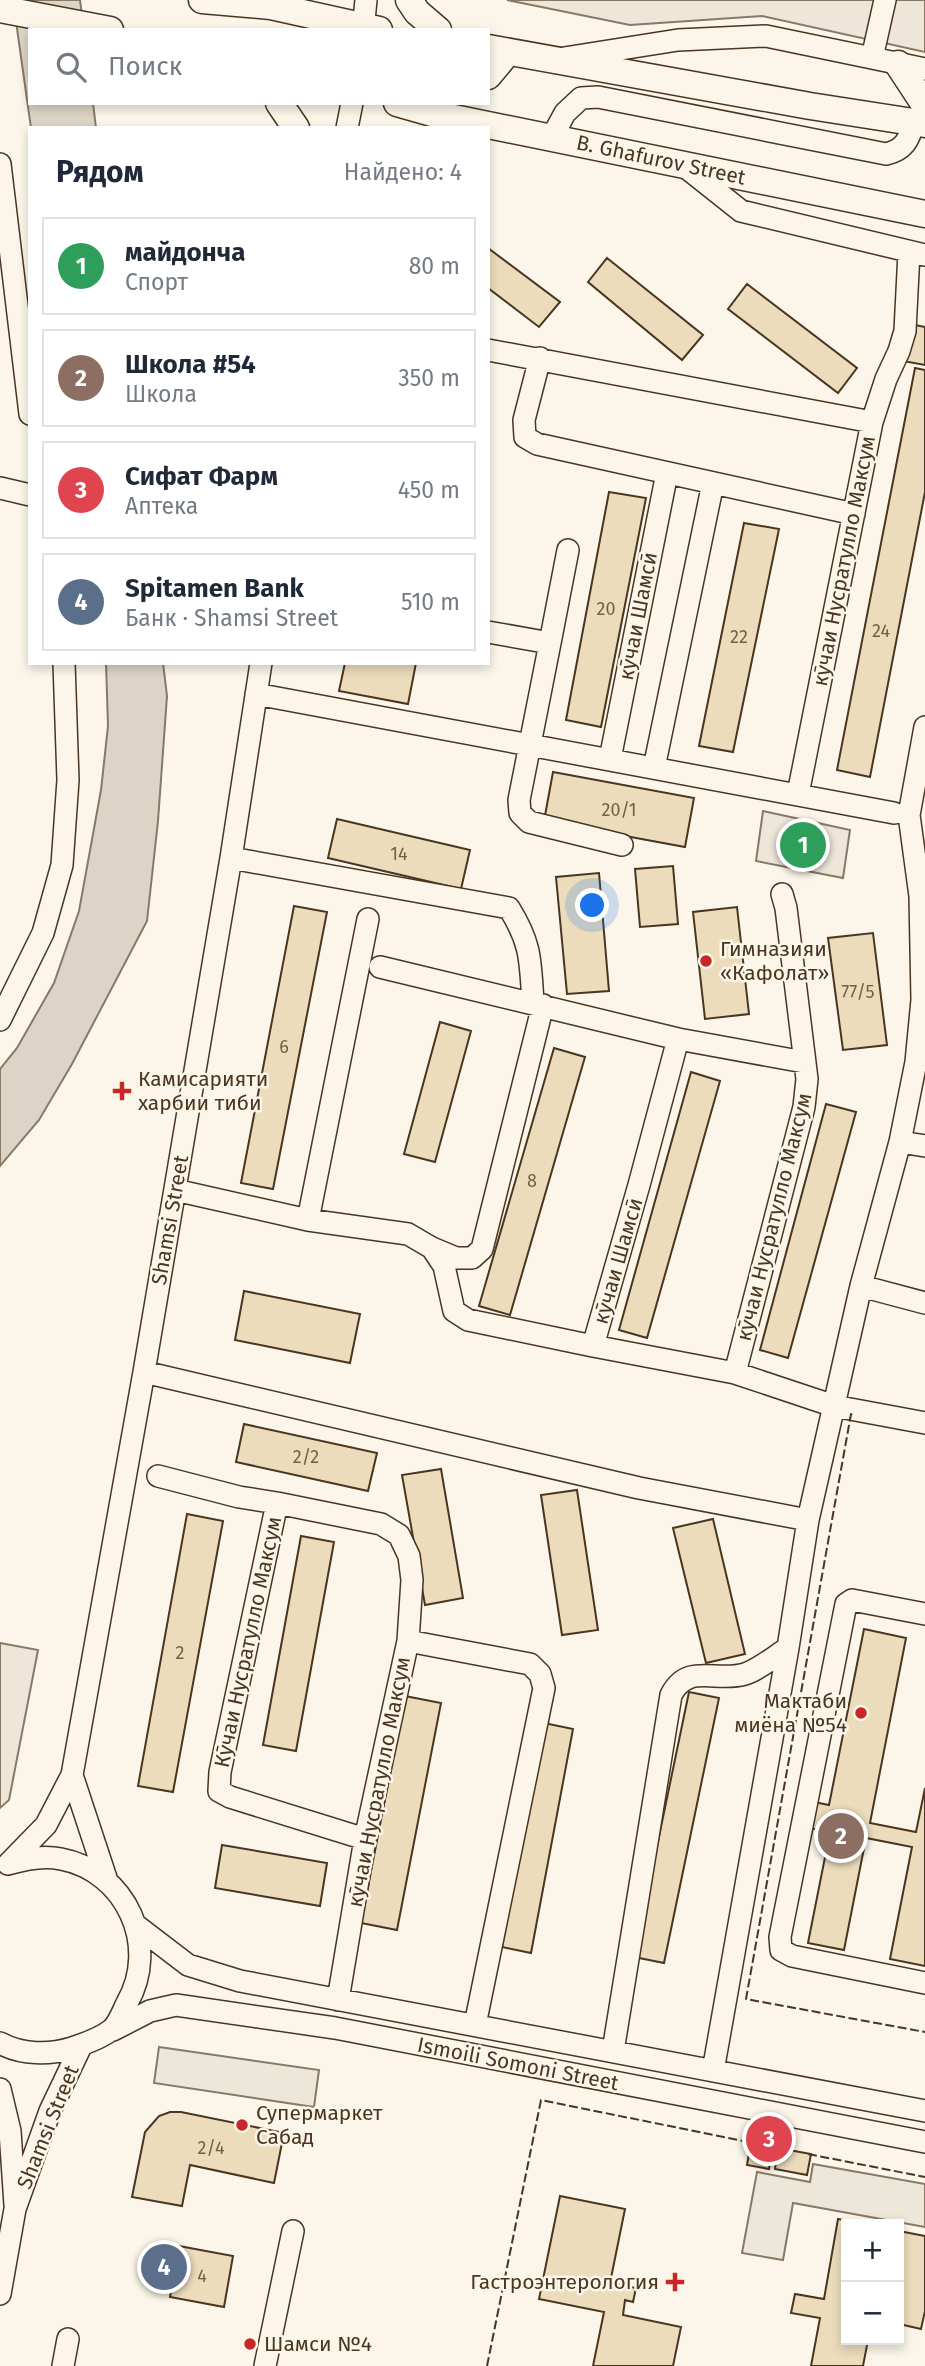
<!DOCTYPE html>
<html lang="ru">
<head>
<meta charset="utf-8">
<style>
	body { margin:0; font-family:"Fira Sans",sans-serif; background:#f2f2f3; color:#1f2937 }
	.controls { position:absolute; right:21px; bottom:21px; display:grid; overflow:hidden; border-radius:0px; box-shadow:0 4px 10px #0003 }
	.controls button { width:63px; height:63px; display:grid; place-items:center; padding:0; border:0; border-bottom:2px solid #e0e1e3; background:#fff; color:#1f2937; font:35px sans-serif }
	.you { position:absolute; left:593px; top:906px; width:24px; height:24px; margin:-18px; border:5px solid #fff; border-radius:50%; background:#1a73e8; box-shadow:0 0 0 10px #1a73e833 }
	.badge { display:grid; place-items:center; width:46px; height:46px; border-radius:50%; background:#b45309; color:#fff; font-size:23px; font-weight:700 }
	.pin { position:absolute; translate:-50% -50%; border:4px solid #fff; box-shadow:0 2px 7px #0006 }
	.list { margin:0; padding:0; list-style:none }
	h2 { display:flex; justify-content:space-between; align-items:center; height:91px; margin:0; padding:0 28px; font-size:30px }
	h2 small { font-size:23px; font-weight:400; color:#747a83 }
	.list li { display:grid; grid-template-columns:46px 1fr auto; gap:21px; align-items:center; box-sizing:border-box; height:98px; margin:0 14px 14px; padding:0 14px; border:2px solid #e0e1e3; border-radius:0px }
	.list b { display:block; font-size:26px; white-space:nowrap }
	.list p { margin:0; font-size:23px; white-space:nowrap; color:#747a83 }
	.list em { font-size:23px; font-style:normal; color:#747a83 }
	.icon { flex:none; width:38px; height:38px; fill:none; stroke:currentColor; stroke-width:2; stroke-linecap:round; stroke-linejoin:round }
	.map { position:relative; flex:none; width:925px; height:2366px; overflow:hidden }
	.search { position:absolute; background:#fff; box-shadow:0 4px 10px #0003; left:28px; top:28px; width:462px; height:77px; display:flex; align-items:center; gap:18px; box-sizing:border-box; padding:0 24px; border-radius:0px; color:#747a83; font-size:26px }
	.panel { position:absolute; background:#fff; box-shadow:0 4px 10px #0003; left:28px; top:126px; width:462px; height:539px; border-radius:0px }
	.map>svg:first-child { display:block }
	.green { fill:#ede6d9; stroke:#887966; stroke-width:2 }
	.parking { fill:#ede7d9; stroke:#887966; stroke-width:2 }
	.water { fill:#dcd4c6; stroke:#887966; stroke-width:2 }
	.building { fill:#ecdcbc; stroke:#4a3520; stroke-width:2 }
	.lines { fill:none; stroke-linecap:round; stroke-linejoin:round }
	.minor-casing { stroke:#4a3520; stroke-width:24 }
	.major-casing { stroke:#4a3520; stroke-width:29 }
	.minor { stroke:#fbf6e9; stroke-width:21 }
	.major { stroke:#fbf6e9; stroke-width:26 }
	.fence { stroke:#4a3520; stroke-width:2; stroke-dasharray:9 3.5; stroke-linecap:butt }
	.poi-dot { fill:#c62828; stroke:#fbf6e9; stroke-width:2.5 }
	.labels { text-anchor:middle; stroke-width:5; stroke-linejoin:round; paint-order:stroke }
	.number-label { font-size:18px; fill:#725f47 }
	.street-label { font-size:21px; fill:#4a3520; stroke:#fbf6e9 }
	.poi-label { font-size:21px; fill:#4a3520; stroke:#fbf6e9; text-anchor:start }
</style>
</head>
<body>
<div class="map">
<svg width="925" height="2366" viewBox="0 0 925 2366">
	<rect width="100%" height="100%" fill="#fbf6e9"/>
	<path class="green" d="M507,0H925V52L762,16L630,25Z
		M763,811L850,830L843,878L756,861Z
		M0,1643L38,1650L9,1800L0,1808Z"/>
	<path class="parking" d="M159,2047L319,2070L314,2107L154,2083Z
		M813,2164L925,2184V2227L793,2203L783,2260L742,2253L757,2172L810,2182Z"/>
	<path class="water" d="M13,0H80L84,30H30V103H93L96,128H31Z
		M106,663H163L167,696L158,821L147,921L72,1064L39,1120L0,1166V1069L17,1048L54,983L79,911L101,790L108,726Z"/>
	<path class="building" d="M488,248L560,302L539,327L488,288Z
		M607,258L703,335L682,360L588,282Z
		M747,284L857,368L838,393L728,309Z
		M910,324L925,327V365L903,361Z
		M915,368L925,370V492L870,777L837,770Z
		M609,492L646,498L601,727L566,720Z
		M744,523L779,529L733,752L699,746Z
		M345,663H416L408,704L339,691Z
		M553,772L694,798L685,847L544,821Z
		M337,819L470,850L461,889L328,858Z
		M673,866L678,924L640,927L635,869Z
		M599,873L609,991L567,994L556,877Z
		M294,906L327,912L273,1189L241,1183Z
		M737,907L749,1014L705,1019L693,912Z
		M873,933L887,1045L843,1050L828,938Z
		M440,1022L471,1031L435,1162L404,1154Z
		M554,1048L585,1057L510,1315L479,1306Z
		M691,1072L720,1081L647,1338L619,1330Z
		M826,1104L856,1112L788,1358L760,1350Z
		M244,1291L360,1314L350,1363L235,1340Z
		M244,1424L377,1453L368,1491L236,1462Z
		M441,1469L463,1598L425,1605L402,1475Z
		M577,1490L598,1630L562,1635L541,1495Z
		M187,1514L223,1521L173,1792L138,1786Z
		M713,1519L745,1654L706,1663L673,1528Z
		M301,1536L334,1542L296,1751L263,1745Z
		M864,1629L906,1638L870,1823L916,1832L925,1788V1966L890,1959L912,1847L866,1838L844,1950L808,1943L830,1832L804,1827L809,1801L829,1805Z
		M689,1692L719,1698L664,1963L634,1957Z
		M405,1696L441,1703L397,1930L361,1923Z
		M544,1723L573,1729L531,1953L502,1947Z
		M222,1845L327,1863L320,1906L215,1888Z
		M170,2112H181L284,2133L274,2183L190,2165L182,2206L132,2197L145,2132L159,2116Z
		M751,2142L773,2147L769,2169L747,2165Z
		M778,2148L811,2154L807,2175L775,2169Z
		M560,2196L625,2209L610,2283L636,2288L633,2302L625,2300L623,2315L681,2327L673,2366H593L604,2312L539,2299Z
		M838,2219L865,2224H846V2340H868L863,2366H811L820,2318L791,2313L795,2294L824,2299Z
		M899,2231L925,2236V2311L921,2329L899,2324Z
		M179,2246L233,2256L224,2307L170,2297Z"/>
	<g class="lines">
		<g class="minor-casing">
			<path id="minor" d="M363,30L366,0
				M564,58L678,40L766,36L925,69
				M872,58L885,0
				M347,128L352,103
				M552,137L565,113L581,98L598,97L886,154C904,150 909,140 914,122
				M0,164L30,414
				M683,165L741,211L925,255
				M488,350L872,422L798,794
				M540,358L524,420L525,437L537,444L854,514
				M872,422L886,379L899,351L905,331L909,252
				M0,488L30,495
				M488,632L550,643L568,550
				M550,643L519,800L520,813L529,822L622,845
				M256,694L894,813
				M610,759L667,473
				M654,768L713,483
				M231,858L509,908C532,945 530,961 533,1002
				M380,967L678,1039L804,1062
				M0,1020L43,933L62,865L68,780L64,663
				M900,1142L925,1146
				M175,1190L308,1220L408,1234L432,1248L444,1266L454,1311L468,1320L593,1346L639,1185L678,1039
				M308,1220L368,919
				M432,1248L456,1258H472L482,1249L543,1005
				M861,1286L925,1303
				M593,1346L735,1373L834,1406L925,1423
				M144,1372L639,1488L808,1520
				M735,1373L804,1107L807,1079L786,908L782,894
				M158,1476L239,1497L277,1503L220,1772L219,1791L230,1797L365,1839
				M277,1503L381,1524L399,1535L409,1556L412,1580L408,1641
				M925,1614L852,1600L846,1604L780,1937L781,1950L792,1956L925,1983
				M72,1775L107,1881
				M9,1863L46,1825L72,1775L144,1372L231,858L261,663
				M137,1926L188,1965L240,1981L925,2111
				M338,2000L365,1839L408,1641L530,1664L540,1674L544,1688L475,2025
				M113,2030L150,2011L176,2005L335,2028L925,2142
				M0,2043C22,2055 49,2055 72,2048C84,2044 101,2038 111,2030C118,2025 123,2011 127,2003C160,1946 126,1871 61,1859C43,1855 25,1859 8,1864
				M613,2051L671,1695C688,1662 716,1683 745,1674C760,1669 775,1656 788,1648
				M713,2071L788,1648L808,1520L861,1286L900,1142L916,1062L922,1000L920,896L909,815L925,727
				M0,2089L10,2131L15,2205
				M0,2294L15,2209L50,2111L81,2046
				M63,2366L68,2339
				M265,2366L293,2231"/>
		</g>
		<g class="major-casing">
			<path id="major" d="M202,0L271,6L379,30
				M409,0L417,12L438,30
				M0,9L110,30
				M488,48L810,106L925,124
				M898,64L925,105
				M488,76L508,52
				M279,103L296,128
				M397,103L439,115L925,214"/>
		</g>
		<use href="#minor" class="minor"/>
		<use href="#major" class="major"/>
		<path class="fence" d="M852,1415L851,1414L746,1999L925,2032
			M808,2154L925,2177
			M487,2366L541,2100L753,2143"/>
	</g>
	<g class="poi-dot">
		<circle cx="706" cy="961" r="7"/>
		<path d="M118.5 1080.5h7v7h7v7h-7v7h-7v-7h-7v-7h7z"/>
		<circle cx="861" cy="1713" r="7"/>
		<circle cx="242" cy="2125" r="7"/>
		<path d="M671.5 2271.5h7v7h7v7h-7v7h-7v-7h-7v-7h7z"/>
		<circle cx="250" cy="2344" r="7"/>
	</g>
	<g class="labels">
		<g class="number-label">
			<text x="606" y="615">20</text>
			<text x="881" y="637">24</text>
			<text x="739" y="643">22</text>
			<text x="619" y="816">20/1</text>
			<text x="399" y="860">14</text>
			<text x="858" y="998">77/5</text>
			<text x="284" y="1053">6</text>
			<text x="532" y="1187">8</text>
			<text x="306" y="1463">2/2</text>
			<text x="180" y="1659">2</text>
			<text x="211" y="2154">2/4</text>
			<text x="202" y="2282">4</text>
		</g>
		<g class="street-label">
			<text transform="translate(661 160) rotate(12)" y="7">B. Ghafurov Street</text>
			<text transform="translate(844 561) rotate(-79)" y="7">кӯчаи Нусратулло Максум</text>
			<text transform="translate(638 616) rotate(-79)" y="7">кӯчаи Шамсӣ</text>
			<text transform="translate(774 1217) rotate(-76)" y="7">кӯчаи Нусратулло Максум</text>
			<text transform="translate(170 1220) rotate(-80)" y="7">Shamsi Street</text>
			<text transform="translate(618 1261) rotate(-74)" y="7">кӯчаи Шамсӣ</text>
			<text transform="translate(248 1642) rotate(-78)" y="7">Кӯчаи Нусратулло Максум</text>
			<text transform="translate(379 1782) rotate(-79)" y="7">кӯчаи Нусратулло Максум</text>
			<text transform="translate(518 2064) rotate(11)" y="7">Ismoili Somoni Street</text>
			<text transform="translate(48 2127) rotate(-68)" y="7">Shamsi Street</text>
		</g>
		<g class="poi-label">
			<text x="720" y="956">Гимназияи<tspan x="720" dy="24">«Кафолат»</tspan></text>
			<text x="138" y="1086">Камисарияти<tspan x="138" dy="24">харбии тиби</tspan></text>
			<text x="847" y="1708" text-anchor="end">Мактаби<tspan x="847" dy="24">миёна №54</tspan></text>
			<text x="256" y="2120">Супермаркет<tspan x="256" dy="24">Сабад</tspan></text>
			<text x="659" y="2289" text-anchor="end">Гастроэнтерология</text>
			<text x="264" y="2351">Шамси №4</text>
		</g>
	</g>
</svg>
<div class="controls">
<button>+</button>
<button>−</button>
</div>
<div class="you"></div>
<div class="pin badge" style="left:803px;top:845px;background:#2e9e5b">1</div>
<div class="pin badge" style="left:841px;top:1836px;background:#8d6e63">2</div>
<div class="pin badge" style="left:769px;top:2139px;background:#e0444e">3</div>
<div class="pin badge" style="left:164px;top:2267px;background:#5c6f8a">4</div>
<div class="search"><svg class="icon" aria-label="search" viewBox="0 0 24 24"><circle cx="10" cy="10" r="6"/><path d="M15 15l6 6"/></svg>Поиск</div>
<section class="panel">
<h2>Рядом<small>Найдено: 4</small></h2>
<ul class="list">
<li><span class="badge" style="background:#2e9e5b">1</span><div><b>майдонча</b><p>Спорт</p></div><em>80 m</em></li>
<li><span class="badge" style="background:#8d6e63">2</span><div><b>Школа #54</b><p>Школа</p></div><em>350 m</em></li>
<li><span class="badge" style="background:#e0444e">3</span><div><b>Сифат Фарм</b><p>Аптека</p></div><em>450 m</em></li>
<li><span class="badge" style="background:#5c6f8a">4</span><div><b>Spitamen Bank</b><p>Банк · Shamsi Street</p></div><em>510 m</em></li>
</ul>
</section>
</div>
</body>
</html>
